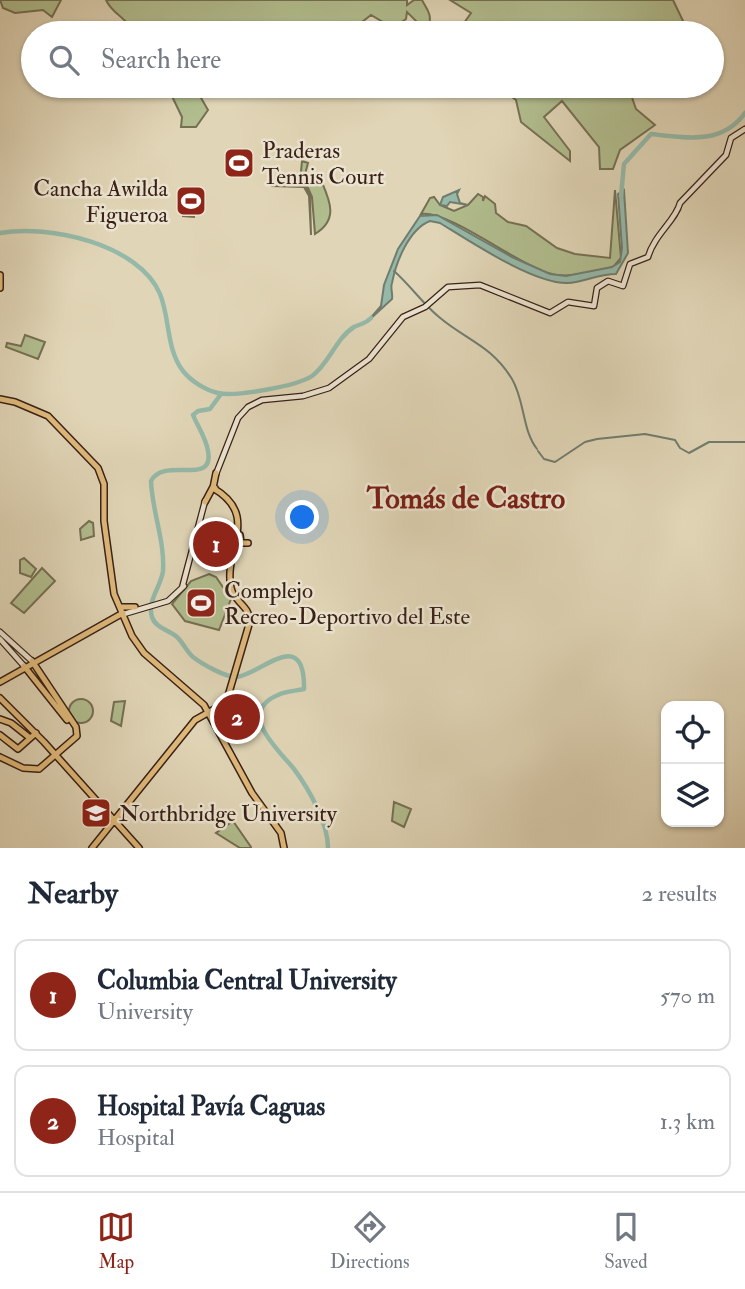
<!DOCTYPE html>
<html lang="en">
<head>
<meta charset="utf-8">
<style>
	body { margin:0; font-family:"IM FELL Double Pica",serif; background:#f2f2f3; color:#1f2937 }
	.controls { position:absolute; right:21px; bottom:21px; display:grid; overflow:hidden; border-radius:14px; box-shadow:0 2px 5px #0004 }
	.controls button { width:63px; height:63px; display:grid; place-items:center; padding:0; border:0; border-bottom:2px solid #e0e1e3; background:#fff; color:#1f2937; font:35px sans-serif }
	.you { position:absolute; left:303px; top:518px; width:24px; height:24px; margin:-18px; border:5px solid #fff; border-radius:50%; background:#1a73e8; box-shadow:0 0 0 10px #1a73e833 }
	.badge { display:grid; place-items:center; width:46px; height:46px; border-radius:50%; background:#8f2418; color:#fff; font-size:23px; font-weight:700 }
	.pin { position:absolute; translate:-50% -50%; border:4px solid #fff; box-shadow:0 2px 7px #0006 }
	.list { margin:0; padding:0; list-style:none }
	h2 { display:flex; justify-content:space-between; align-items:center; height:91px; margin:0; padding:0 28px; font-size:30px }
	h2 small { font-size:23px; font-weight:400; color:#747a83 }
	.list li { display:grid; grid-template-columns:46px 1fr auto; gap:21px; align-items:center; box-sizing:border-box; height:112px; margin:0 14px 14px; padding:0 14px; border:2px solid #e0e1e3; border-radius:14px }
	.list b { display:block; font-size:26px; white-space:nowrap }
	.list p { margin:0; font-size:23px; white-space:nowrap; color:#747a83 }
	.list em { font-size:23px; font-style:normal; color:#747a83 }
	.icon { flex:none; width:38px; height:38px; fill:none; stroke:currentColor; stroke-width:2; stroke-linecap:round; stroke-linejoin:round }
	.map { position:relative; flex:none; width:745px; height:848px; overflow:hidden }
	.search { position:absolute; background:#fff; box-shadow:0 2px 5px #0004; left:21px; right:21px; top:21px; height:77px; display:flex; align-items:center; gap:18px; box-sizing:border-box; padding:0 24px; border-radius:38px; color:#747a83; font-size:26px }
	.sheet { height:343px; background:#fff }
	nav { display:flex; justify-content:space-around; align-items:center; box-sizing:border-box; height:98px; border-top:2px solid #e0e1e3; background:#fff; font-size:19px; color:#747a83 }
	nav a { display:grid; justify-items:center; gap:4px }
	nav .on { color:#8f2418 }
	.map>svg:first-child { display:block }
	.green { fill:#b1bd8e; stroke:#756f53; stroke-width:2 }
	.water { fill:#95b9a9; stroke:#707c6f; stroke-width:2 }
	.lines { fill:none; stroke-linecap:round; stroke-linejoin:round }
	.stream { stroke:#707c6f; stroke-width:2 }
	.river { stroke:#95b9a9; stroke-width:4.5 }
	.secondary-casing { stroke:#392118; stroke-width:7 }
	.primary-casing { stroke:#392118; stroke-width:8 }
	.secondary { stroke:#ebe4d0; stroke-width:4.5 }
	.primary { stroke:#e0ba7b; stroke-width:5 }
	.labels { text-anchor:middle; stroke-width:5; stroke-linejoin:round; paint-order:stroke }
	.poi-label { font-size:23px; fill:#392118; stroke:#ebe4d0; text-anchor:start }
	.district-label { font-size:30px; font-weight:bold; fill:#7a1f14; stroke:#ebe4d0 }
</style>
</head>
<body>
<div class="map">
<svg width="745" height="848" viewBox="0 0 745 848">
	<rect width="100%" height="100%" fill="#e0d5b6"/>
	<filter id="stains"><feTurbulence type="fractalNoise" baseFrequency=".00286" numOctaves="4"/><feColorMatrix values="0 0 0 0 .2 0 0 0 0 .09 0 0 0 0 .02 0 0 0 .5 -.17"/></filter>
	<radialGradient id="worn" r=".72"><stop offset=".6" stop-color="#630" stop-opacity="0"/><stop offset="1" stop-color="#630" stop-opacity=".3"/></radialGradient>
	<path class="green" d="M0,0H61L52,17L43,10L15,13L3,8Z
		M106,0H407V5L414,0H422C427,10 432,13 429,26L417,22L407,12L406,19L393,28L371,15L357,26V33H148L147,26L131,28C123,16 112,13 106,0Z
		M450,0H673L685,25L677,33H457L471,13Z
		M167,86H197V91L208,110L196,127H181L182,117Z
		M497,86H628L636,109L655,125L620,150L613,169H600L599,147L562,101L544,117L570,151V161L521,122L516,100Z
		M302,161L308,163L303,182L310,196L311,235L309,196L304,187L272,186V182H300Z
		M309,175L320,178C329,199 340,219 315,234L312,197L305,181Z
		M615,190L621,258L613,267C593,271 568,280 548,273C515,263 449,210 421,214L430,198L434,197L440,205L454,211L468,205L478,194L483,197V201L485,196L495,204L496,213L508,222L526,226L557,248L575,254L610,258Z
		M184,199H195L194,217L183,216Z
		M25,335L45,342L38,359L6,347L7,343L21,346Z
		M89,521L93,523L94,536L81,540L80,529Z
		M24,558L36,569L31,577L20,573V560Z
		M42,568L55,581L24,613L11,603Z
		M209,574L216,577L231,599L219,630L185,621L172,604L191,581Z
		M69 711a12 12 0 1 1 24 0a12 12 0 1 1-24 0Z
		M125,701L121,726L111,721L114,702Z
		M394,802L411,809L404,827L392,821Z
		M233,821L251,847V848H240L216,833Z"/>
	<path class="water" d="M459,190L457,194L460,203L468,205L450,202L447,206L440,205L443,197Z
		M624,190L628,253L616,274C598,274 581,283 568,283C534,284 471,242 440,223L430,221C409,229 396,262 392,283C390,288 393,293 392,299L368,321L381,306L384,285L398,249L420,216L437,215L512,257L550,274L566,276L612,267L620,262L622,248L618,194Z"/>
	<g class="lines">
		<path class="stream" d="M394,271C410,285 423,304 439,317C466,340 491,345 512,379C525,401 522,430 537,449
			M538,451L544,459L555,462L585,442L597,439L645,434L675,440L680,448L689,453L709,442H745"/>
		<path class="river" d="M621,196L624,164L651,134C686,138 722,145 745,113
			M0,233C48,224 139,244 160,294C170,318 166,349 183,371C191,381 205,390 218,393C236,397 297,386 312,376C329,364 336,338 354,327C360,324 365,324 371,318
			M221,394L210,409L198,411L193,415C198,427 206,438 208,451C215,487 164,456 151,481C152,511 165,541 163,571C161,587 147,600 152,617C155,627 168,630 176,636C183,642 186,651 193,657C202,664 225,677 236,677C259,676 305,624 304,689C296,691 285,691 278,695C235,713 280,751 294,769C309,789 328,823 328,848"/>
		<g class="secondary-casing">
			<path id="secondary" d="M216,474L238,418L248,407L262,400L303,396L329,388L369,359L403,317L425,307L448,287L480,285L550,313L568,302L594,306L597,288L608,281L623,286L630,264L648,257C654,235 676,220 680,203L726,155L731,138L745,129
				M182,588L205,501
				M124,614L168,601L184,586
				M0,632L32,661
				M0,639L24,666"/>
		</g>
		<g class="primary-casing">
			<path id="primary" d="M0,275V288
				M0,399L15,402L48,416L98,468L104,484V521L114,594L132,636L144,653L204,705L252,793L281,833L284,848
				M205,502L213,487L215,488
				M240,535L241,543H248
				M120,607H135
				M24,666L67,720
				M0,682L123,613
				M0,698L44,742L139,848
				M0,719L11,723L30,738
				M0,735L18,749L36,733
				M0,757L23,768L39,769L77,736L76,727L32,661
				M92,848L195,720L218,707L228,696L250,621C249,605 234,602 231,588C223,549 261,516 213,488L216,473"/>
		</g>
		<use href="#secondary" class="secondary"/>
		<use href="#primary" class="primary"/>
	</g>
	<defs>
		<g id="stadium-square" transform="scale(1.575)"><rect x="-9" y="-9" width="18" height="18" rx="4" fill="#8f2418" stroke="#ebe4d0"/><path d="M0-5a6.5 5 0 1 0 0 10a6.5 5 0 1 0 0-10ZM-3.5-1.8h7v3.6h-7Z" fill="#fff"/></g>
		<g id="university-square" transform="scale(1.575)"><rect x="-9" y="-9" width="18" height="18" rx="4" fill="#8f2418" stroke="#ebe4d0"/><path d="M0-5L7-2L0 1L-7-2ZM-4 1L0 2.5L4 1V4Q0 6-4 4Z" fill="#fff"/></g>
	</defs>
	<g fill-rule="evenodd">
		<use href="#stadium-square" x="239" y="163"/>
		<use href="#stadium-square" x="191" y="201"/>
		<use href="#stadium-square" x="201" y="603"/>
		<use href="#university-square" x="96" y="813"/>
	</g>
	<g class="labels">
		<g class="poi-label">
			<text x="262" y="158">Praderas<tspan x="262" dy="26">Tennis Court</tspan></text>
			<text x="168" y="196" text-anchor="end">Cancha Awilda<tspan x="168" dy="26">Figueroa</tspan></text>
			<text x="224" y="598">Complejo<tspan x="224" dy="26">Recreo-Deportivo del Este</tspan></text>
			<text x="119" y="821">Northbridge University</text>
		</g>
		<g class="district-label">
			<text x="466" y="508">Tomás de Castro</text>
		</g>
	</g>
	<rect width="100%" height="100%" filter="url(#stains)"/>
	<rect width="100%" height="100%" fill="url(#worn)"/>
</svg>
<div class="controls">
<button><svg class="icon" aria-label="locate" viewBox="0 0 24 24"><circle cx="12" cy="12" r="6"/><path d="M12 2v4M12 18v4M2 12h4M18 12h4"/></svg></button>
<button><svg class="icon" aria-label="layers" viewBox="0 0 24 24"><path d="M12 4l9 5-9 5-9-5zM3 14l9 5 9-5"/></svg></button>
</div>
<div class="you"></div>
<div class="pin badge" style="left:216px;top:544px">1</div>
<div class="pin badge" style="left:237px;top:717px">2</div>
<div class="search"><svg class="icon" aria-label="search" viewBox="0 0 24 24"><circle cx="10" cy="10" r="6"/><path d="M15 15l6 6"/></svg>Search here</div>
</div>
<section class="sheet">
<h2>Nearby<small>2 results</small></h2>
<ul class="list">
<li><span class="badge">1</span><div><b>Columbia Central University</b><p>University</p></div><em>570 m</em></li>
<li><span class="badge">2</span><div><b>Hospital Pavía Caguas</b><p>Hospital</p></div><em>1.3 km</em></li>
</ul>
</section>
<nav>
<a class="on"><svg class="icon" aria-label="map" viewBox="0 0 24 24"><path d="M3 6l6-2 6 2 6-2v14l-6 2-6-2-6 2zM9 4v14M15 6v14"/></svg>Map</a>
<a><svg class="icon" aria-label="directions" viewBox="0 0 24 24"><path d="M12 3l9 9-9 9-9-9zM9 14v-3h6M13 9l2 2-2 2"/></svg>Directions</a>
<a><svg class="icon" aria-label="saved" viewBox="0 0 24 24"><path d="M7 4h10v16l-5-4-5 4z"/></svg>Saved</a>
</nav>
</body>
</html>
